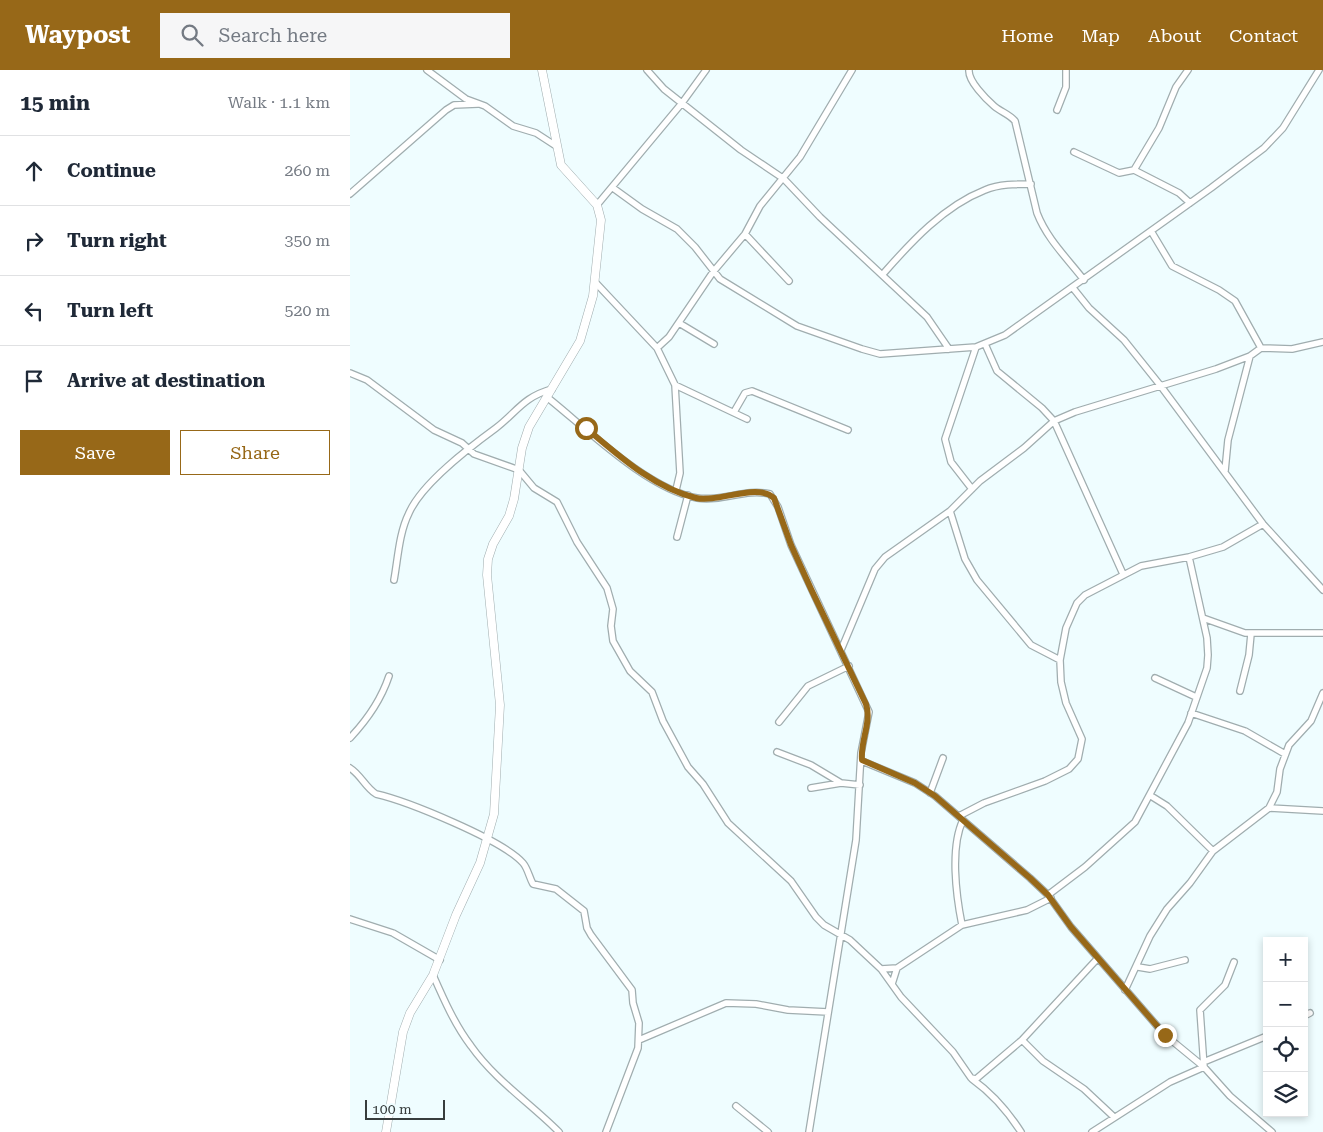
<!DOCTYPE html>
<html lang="en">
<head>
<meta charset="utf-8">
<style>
	body { margin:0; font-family:"Roboto Serif",serif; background:#f6f6f7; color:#1f2937 }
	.controls { position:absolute; right:15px; bottom:15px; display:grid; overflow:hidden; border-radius:0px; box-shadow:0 2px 8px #0003 }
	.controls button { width:45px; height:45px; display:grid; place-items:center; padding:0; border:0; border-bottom:1px solid #e0e1e3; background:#fff; color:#1f2937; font:25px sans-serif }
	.scale { position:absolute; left:15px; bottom:12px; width:80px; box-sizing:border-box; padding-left:5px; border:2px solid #373d3d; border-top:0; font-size:14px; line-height:18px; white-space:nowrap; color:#373d3d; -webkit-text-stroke:4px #effdff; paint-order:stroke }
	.stop { position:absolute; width:15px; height:15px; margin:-11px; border:4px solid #976818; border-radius:50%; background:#fff }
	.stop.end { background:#976818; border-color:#fff; box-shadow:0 1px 5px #0008 }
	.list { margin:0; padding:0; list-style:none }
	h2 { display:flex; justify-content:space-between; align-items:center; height:65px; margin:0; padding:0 20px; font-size:21px }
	h2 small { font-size:16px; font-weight:400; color:#747a83 }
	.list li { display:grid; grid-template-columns:32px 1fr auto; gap:15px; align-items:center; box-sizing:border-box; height:70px; padding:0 20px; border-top:1px solid #e0e1e3 }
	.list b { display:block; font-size:19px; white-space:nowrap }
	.list em { font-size:16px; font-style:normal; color:#747a83 }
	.actions { display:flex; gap:10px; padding:15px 20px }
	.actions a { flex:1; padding:11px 0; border:1px solid #976818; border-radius:0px; text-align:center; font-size:18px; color:#976818 }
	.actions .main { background:#976818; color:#fff }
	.icon { flex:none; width:28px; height:28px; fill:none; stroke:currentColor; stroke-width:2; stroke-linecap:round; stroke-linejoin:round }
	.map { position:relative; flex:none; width:973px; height:1062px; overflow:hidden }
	header { display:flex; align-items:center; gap:30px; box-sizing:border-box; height:70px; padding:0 25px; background:#976818; color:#fff }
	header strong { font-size:24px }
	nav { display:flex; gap:28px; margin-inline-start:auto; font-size:18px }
	.search { width:350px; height:45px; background:#f6f6f7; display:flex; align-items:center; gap:12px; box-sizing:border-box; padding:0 18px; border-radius:0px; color:#747a83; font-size:19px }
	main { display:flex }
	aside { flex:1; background:#fff }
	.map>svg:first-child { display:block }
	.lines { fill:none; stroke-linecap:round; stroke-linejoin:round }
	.street-casing { stroke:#a0adaf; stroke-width:8 }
	.secondary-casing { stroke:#a0adaf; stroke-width:9 }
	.street { stroke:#fff; stroke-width:5.5 }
	.secondary { stroke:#fff; stroke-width:8 }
	.route { stroke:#976818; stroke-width:6 }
</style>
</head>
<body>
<header>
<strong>Waypost</strong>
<div class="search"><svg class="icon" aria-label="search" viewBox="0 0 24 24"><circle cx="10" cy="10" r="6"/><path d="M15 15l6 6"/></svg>Search here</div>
<nav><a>Home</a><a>Map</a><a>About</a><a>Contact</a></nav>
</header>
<main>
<aside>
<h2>15 min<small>Walk · 1.1 km</small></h2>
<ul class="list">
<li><svg class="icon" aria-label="ahead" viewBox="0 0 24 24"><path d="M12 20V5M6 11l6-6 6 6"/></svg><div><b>Continue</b></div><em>260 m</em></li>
<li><svg class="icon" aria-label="right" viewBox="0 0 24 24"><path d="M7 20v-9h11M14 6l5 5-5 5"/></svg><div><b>Turn right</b></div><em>350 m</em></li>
<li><svg class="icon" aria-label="left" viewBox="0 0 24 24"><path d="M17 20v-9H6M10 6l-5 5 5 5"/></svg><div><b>Turn left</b></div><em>520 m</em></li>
<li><svg class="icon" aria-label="arrive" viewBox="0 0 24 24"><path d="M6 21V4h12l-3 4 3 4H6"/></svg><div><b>Arrive at destination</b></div></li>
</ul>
<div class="actions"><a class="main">Save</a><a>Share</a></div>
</aside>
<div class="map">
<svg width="973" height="1062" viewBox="0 0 973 1062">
	<rect width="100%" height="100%" fill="#effdff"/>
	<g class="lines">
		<g class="street-casing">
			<path id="street" d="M77,0L116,29L135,36L163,56L186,63L206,76
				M297,0L314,19L391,80L434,109L470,147L577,247L599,279
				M619,0C618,11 636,29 644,36C651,42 659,44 665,51L687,143C697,169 717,188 734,210
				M707,40L716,17V0
				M724,82L769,103L784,100L809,58L826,17L838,0
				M784,100L829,123L840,133
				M263,118L292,139L327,159L345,177L370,209L447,256L512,279L530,284L626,277L655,265L861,118L914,78L933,58L969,0
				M0,124L96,40L104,35L128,34
				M247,135L332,33L356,0
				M801,161L822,196L869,220L885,231L911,278
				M395,164L439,211
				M533,204C561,172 594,136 635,120C649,114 666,114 681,114
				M245,212L307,278L325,315L330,403L326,420
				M723,218L739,238L774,270L810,315L913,454L973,520
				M329,253L364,274
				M635,274L647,301L692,338L704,351L773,504
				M307,278L319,267L363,202L395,164L410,136L450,87L502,0
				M0,303L17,310L84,360L112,373L124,384L169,400L184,418L207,432L227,472L257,518L263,539L261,556L263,571L280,601L302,622L313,651L338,697L353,714L378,753L441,811L466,847L474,855L500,870L531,899L547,898L612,855L677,840L701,828
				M325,315L397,349
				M198,328C237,359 297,419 347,428C372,432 396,418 420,424L428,437L441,475L519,642L511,683L506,770L459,1062
				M384,342L395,323L402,321L498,360
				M875,401L878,370L900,286
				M622,419L601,392L595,369L626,277
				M600,441L615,489L627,510L681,575L710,590
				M327,467L338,425
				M44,510C48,488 49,463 59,443C72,413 120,377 146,358C167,342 173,327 202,319
				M853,548L895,563H973
				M491,580L525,499L535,487L600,441L630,411L674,378L704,351L725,342L866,299L900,286L911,278L942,279L973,272
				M805,608L846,627
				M890,621L899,585L901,564
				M841,643L895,661L935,684
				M429,652L458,616L499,596
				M0,668C17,650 31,630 39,606
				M427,682L461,695L491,713L510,715
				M512,691L565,713L585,726L680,808L698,825L721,857L815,965L854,997L880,1026L922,1062
				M0,698C11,705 15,717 26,724C57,731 153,770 173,793C178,799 179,807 183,814L206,819L234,841L237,858L241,865L282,920L283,933L289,953L288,978L256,1062
				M461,718L491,713
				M580,723L593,688
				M801,726L817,736L863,781
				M919,738L927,722L930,699L939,675L961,651L973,623
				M609,746L634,733L695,711L719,699L728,689L732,669L716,633L711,612L710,590L716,558L727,533L735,525L791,496L839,487L873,477L913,454
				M698,825L735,797L785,752L838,653L857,598L858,585L857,568L839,487
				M0,849L43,863L90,890
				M612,855C606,825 600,777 613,750
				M788,897L800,899L835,890
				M531,899L551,927L603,982L621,1008L626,1009L672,970L748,888
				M83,905C94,930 105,955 121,976C145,1010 180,1033 209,1062
				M542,914L547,898
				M775,920L800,866L817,839L840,813L863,781L919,738L973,741
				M954,946L960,943
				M289,970L376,933L406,934L438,940L478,942
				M672,970L693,991L734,1019L764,1047
				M851,993L917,966
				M622,1009C643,1024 657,1040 671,1062
				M386,1036L418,1062
				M742,1062L820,1012L854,997L850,940L875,915L884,892"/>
		</g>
		<g class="secondary-casing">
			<path id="secondary" d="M36,1062L53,962L60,943L83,905L106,845L130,793L144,744L150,635L137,505L138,489L143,474L159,446L164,429L172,378L179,357L230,271L243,226L251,150L247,135L211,95L192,0"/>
		</g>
		<use href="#street" class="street"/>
		<use href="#secondary" class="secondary"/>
	</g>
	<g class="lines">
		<path class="route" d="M236,358C268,385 304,418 346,428C369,433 407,412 424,428L441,475L461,519L516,634C522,653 510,671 512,690L565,713L585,726L680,808L698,825L721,857L815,965"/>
	</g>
</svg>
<div class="controls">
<button>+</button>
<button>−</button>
<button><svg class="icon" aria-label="locate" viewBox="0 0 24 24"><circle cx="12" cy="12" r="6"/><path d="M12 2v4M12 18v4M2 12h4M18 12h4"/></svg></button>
<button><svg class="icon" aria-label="layers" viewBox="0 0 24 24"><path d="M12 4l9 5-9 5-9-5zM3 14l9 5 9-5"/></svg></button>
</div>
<div class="scale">100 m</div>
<div class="stop" style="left:236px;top:358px"></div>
<div class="stop end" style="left:815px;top:965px"></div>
</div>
</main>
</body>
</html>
